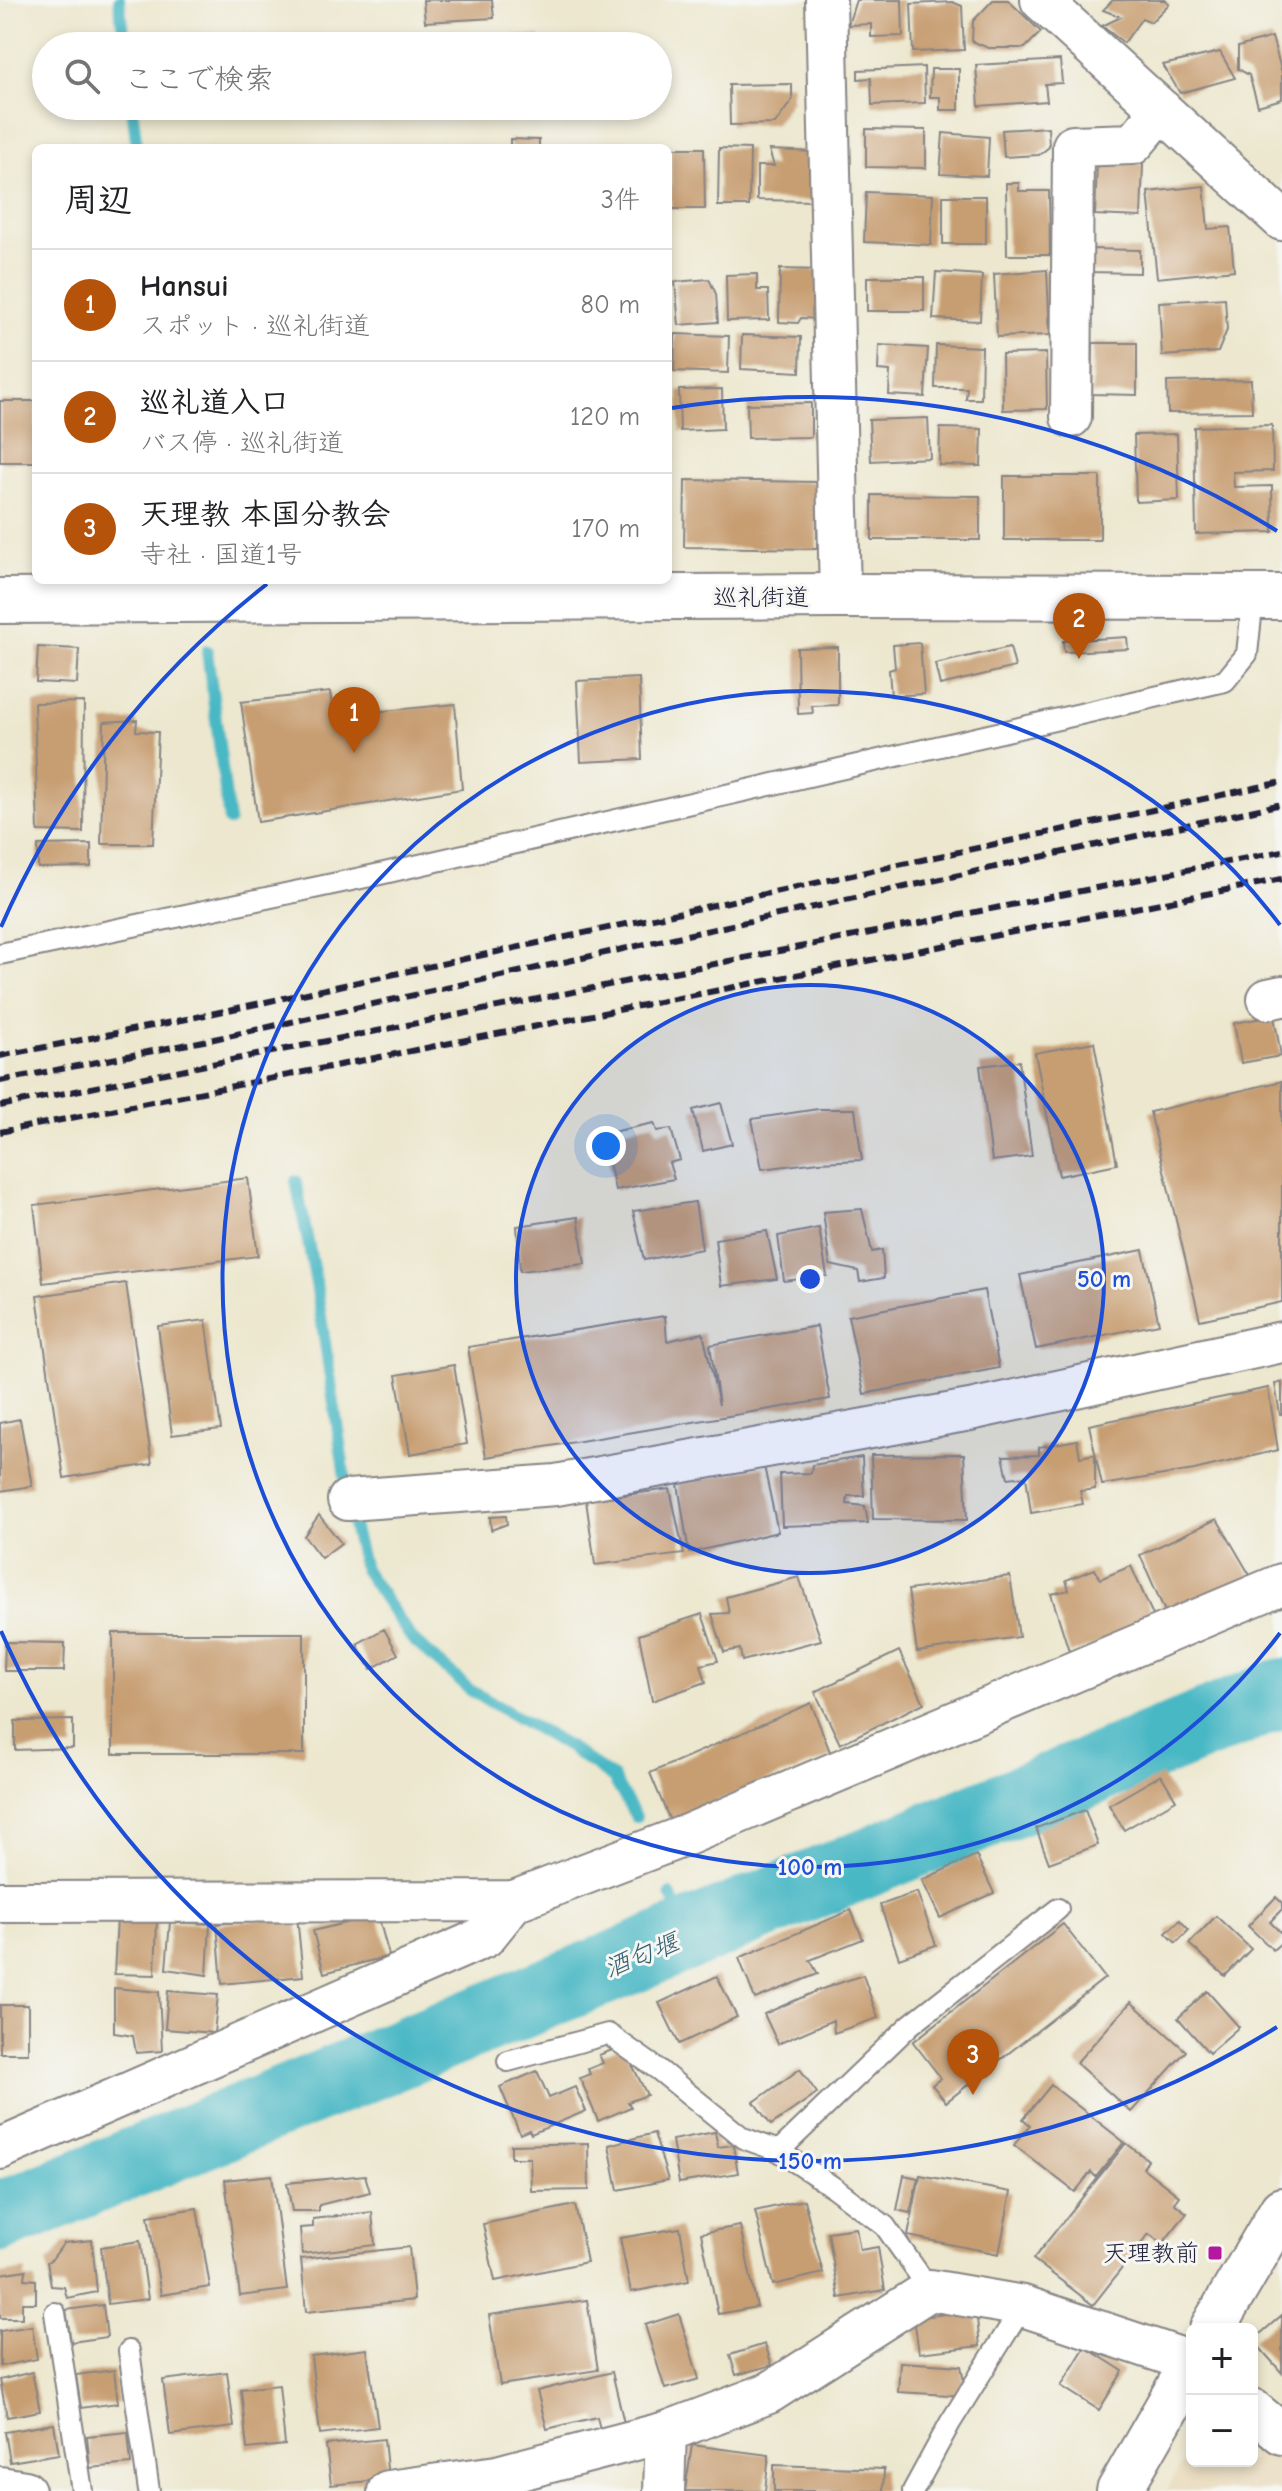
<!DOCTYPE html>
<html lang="ja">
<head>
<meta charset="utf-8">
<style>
	body { margin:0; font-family:"Comic Neue","Klee One",sans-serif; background:#f2f2f2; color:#202124 }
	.controls { position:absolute; right:24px; bottom:24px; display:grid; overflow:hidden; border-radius:12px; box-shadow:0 4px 12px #0003 }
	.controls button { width:72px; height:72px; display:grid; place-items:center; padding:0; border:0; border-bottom:2px solid #e0e0e0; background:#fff; color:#202124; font:40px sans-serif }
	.you { position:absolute; left:606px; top:1146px; width:28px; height:28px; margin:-20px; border:6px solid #fff; border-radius:50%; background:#1a73e8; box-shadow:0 0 0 12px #1a73e833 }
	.badge { display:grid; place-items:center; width:52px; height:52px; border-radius:50%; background:#b45309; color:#fff; font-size:26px; font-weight:700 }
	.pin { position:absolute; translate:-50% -66px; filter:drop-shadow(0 2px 4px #0008) }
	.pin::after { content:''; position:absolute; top:42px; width:28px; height:24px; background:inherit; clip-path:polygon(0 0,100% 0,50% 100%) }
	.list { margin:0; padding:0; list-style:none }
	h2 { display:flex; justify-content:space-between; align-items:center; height:104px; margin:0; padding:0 32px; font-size:34px }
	h2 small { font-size:26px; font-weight:400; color:#757577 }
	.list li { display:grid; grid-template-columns:52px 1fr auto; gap:24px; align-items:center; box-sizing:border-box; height:112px; padding:0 32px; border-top:2px solid #e0e0e0 }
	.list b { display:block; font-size:30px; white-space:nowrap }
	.list p { margin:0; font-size:26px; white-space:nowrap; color:#757577 }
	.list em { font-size:26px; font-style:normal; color:#757577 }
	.icon { flex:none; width:44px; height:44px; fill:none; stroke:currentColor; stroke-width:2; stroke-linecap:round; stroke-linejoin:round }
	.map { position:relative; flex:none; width:1282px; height:2491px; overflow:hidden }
	.search { position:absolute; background:#fff; box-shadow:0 4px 12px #0003; left:32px; top:32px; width:640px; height:88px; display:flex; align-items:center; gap:20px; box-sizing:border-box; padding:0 28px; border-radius:44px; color:#757577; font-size:30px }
	.panel { position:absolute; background:#fff; box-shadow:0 4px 12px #0003; left:32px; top:144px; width:640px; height:440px; border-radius:12px }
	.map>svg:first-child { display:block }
	.built { fill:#e8d9ba }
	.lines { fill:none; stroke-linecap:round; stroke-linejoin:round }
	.stream { stroke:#4ab8c5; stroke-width:12 }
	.river { stroke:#4ab8c5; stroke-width:70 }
	.building { fill:#c79e72 }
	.service-casing { stroke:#878484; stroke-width:24 }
	.minor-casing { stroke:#878484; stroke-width:44 }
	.tertiary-casing { stroke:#878484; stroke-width:48 }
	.trunk-casing { stroke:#878484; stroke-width:48 }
	.service { stroke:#fff; stroke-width:20 }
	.minor { stroke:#fff; stroke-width:40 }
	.tertiary { stroke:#fff; stroke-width:44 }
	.trunk { stroke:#fff; stroke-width:44 }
	.rail { stroke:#22223b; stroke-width:6; stroke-dasharray:12 6; stroke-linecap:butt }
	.ring { fill:none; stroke:#1d4ed8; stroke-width:4 }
	.poi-dot { fill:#b5179e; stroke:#f6f6f2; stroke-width:3 }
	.labels { text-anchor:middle; stroke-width:6; stroke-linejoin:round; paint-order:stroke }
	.street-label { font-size:24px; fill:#22223b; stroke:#f6f6f2 }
	.poi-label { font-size:24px; fill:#22223b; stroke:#f6f6f2; text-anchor:end }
	.water-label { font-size:26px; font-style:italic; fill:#325e72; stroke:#f6f6f2 }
	.centre { fill:#1d4ed8; stroke:#f6f6f2; stroke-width:4 }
	.ring-label { font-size:24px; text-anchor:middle; font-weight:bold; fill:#1d4ed8; stroke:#f6f6f2; stroke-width:6; stroke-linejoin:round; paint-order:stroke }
</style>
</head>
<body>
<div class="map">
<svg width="1282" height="2491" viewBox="0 0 1282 2491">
	<rect width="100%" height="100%" fill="#f6f6f2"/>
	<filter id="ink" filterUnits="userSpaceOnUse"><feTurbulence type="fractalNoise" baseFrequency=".0125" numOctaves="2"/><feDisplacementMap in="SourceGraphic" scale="16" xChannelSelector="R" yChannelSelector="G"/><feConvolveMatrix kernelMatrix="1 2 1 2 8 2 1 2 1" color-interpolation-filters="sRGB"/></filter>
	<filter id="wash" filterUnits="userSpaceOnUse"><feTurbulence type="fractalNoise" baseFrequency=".006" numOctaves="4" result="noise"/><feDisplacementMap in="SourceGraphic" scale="32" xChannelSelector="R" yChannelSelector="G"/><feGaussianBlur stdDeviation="1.8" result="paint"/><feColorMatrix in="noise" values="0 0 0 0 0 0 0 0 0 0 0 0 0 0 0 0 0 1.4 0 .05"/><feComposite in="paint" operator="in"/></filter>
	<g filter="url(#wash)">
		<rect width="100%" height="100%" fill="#ece7ce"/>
		<path class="built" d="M1252,2427L1282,2450V2491H1166L1192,2446V2461H1252Z"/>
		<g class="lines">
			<path class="stream" d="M119,0L125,46
				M132,106L137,148
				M207,651L229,821
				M296,1181L316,1283L351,1517L364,1569L412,1639L470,1690L570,1748L613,1778L636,1817
				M670,1894L689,1935"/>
			<path class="river" d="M0,2217L1282,1693"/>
		</g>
		<g id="blocks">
			<path class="building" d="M423,0H492L494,18L425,22Z
				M856,0H902L903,36L871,37V24L848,25Z
				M993,0H1008L1041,32L1025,48H988L972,41L973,21Z
				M1113,0H1165L1169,4L1151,22L1142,18L1124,43L1102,26L1121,17L1103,10Z
				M952,2L962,6L964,50L913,52L911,4Z
				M510,35L540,36L539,46H509Z
				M1272,37L1282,73V99L1258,106L1249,75L1238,69V47Z
				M495,40V46H418V42Z
				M1220,52L1235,78L1180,93L1163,65Z
				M1060,60L1062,83L1045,84L1047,101L979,106L976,65Z
				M924,67L925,103L872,105L871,78L858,79V70Z
				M931,69H959V110H940V97H930Z
				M792,84V100L775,124L730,125L729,85Z
				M1048,127L1049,147L1039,155L1004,157L1002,130Z
				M866,129L926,130V168L866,167Z
				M943,133L989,137L987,176L940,174Z
				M510,139L539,140V148H510Z
				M671,148H704L705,209H671Z
				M719,148L750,149L749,206H718Z
				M769,150L815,152L814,201L757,200V166H774Z
				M1097,162L1143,164L1141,217L1095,215Z
				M1006,183H1019V191H1049L1050,255H1007Z
				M1204,186L1208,229L1230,227L1234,270L1157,278L1148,192Z
				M866,192L933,195L931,245L864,242Z
				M943,196H986V244H943Z
				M1089,249L1140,250V273L1089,272Z
				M780,269L819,270L818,319L801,318L798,323L779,322Z
				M1047,270L1050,335L997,337L994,274Z
				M936,272L982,275L980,321L933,319Z
				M757,274V290H768L769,320L727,321L726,275Z
				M867,277H924V311H867Z
				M709,279L716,294L718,322L679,325L675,282Z
				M1225,298L1227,330L1218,352L1162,356L1159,302Z
				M675,334L729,336L728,373L674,371Z
				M742,335L801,337L800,372L741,369Z
				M1093,343H1137V395L1092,394Z
				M879,345L928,348L925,397L889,395L890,371L878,370Z
				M936,345L982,347L981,399H966L967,388H935Z
				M1046,353L1047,409L1003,410L1002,354Z
				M1251,380L1252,412L1168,413L1167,382Z
				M722,389L723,429L680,431L679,390Z
				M0,401H36V462H0Z
				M811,403V437L748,438L747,404Z
				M928,418L930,458L871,461L869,420Z
				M1272,425L1273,471L1233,472L1234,487L1272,486L1273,532L1196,534L1194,427Z
				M940,428L982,429L981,466L939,465Z
				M1177,434L1179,500L1136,502L1134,435Z
				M1004,476H1100V540H1004Z
				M685,480L817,482V549L684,547Z
				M872,495L980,496V540H872Z
				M1127,637L1128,649L1064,652L1063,641Z
				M920,643L924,694L891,696L889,670L895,668L893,645Z
				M38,647L79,649L77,684L36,682Z
				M838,647V705L812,706L813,713L798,714L797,648Z
				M1010,647L1015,667L940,685L935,664Z
				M639,678L642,759L581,762L577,681Z
				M330,692L333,716L455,704L462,789L258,822L241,702Z
				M84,702L83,832L38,831L34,703Z
				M137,720L136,731L158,732L153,844H101L104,722Z
				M91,844V867L38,868V845Z
				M1274,1016L1281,1056L1241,1063L1234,1023Z
				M1094,1042L1117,1164L1059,1176L1035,1053Z
				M1019,1061L1032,1156L992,1161L980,1066Z
				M1282,1081V1302L1200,1320L1150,1112Z
				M721,1103L732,1144L703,1151L693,1110Z
				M818,1109H855L862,1160L819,1162L762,1169L752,1119Z
				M654,1123L657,1131L671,1129L680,1160L669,1163L674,1179L615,1190L603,1134Z
				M248,1178L258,1256L43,1283L34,1205Z
				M695,1202L702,1249L644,1260L633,1211Z
				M862,1209L872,1252L882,1250L884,1278L860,1282L858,1271L830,1265L823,1212Z
				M578,1217L585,1264L520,1271L517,1226Z
				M819,1228L827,1276L784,1281L778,1236Z
				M767,1231L777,1279L721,1286L715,1239Z
				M1143,1250L1159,1324L1036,1349L1020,1275Z
				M126,1283L152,1464L64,1478L37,1296Z
				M984,1290L999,1368L864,1394L848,1316Z
				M665,1316L667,1341L703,1333L719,1405L710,1345L817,1326L830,1399L486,1457L468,1347Z
				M206,1320L221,1429L172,1435L158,1326Z
				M454,1365L467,1444L410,1454L396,1375Z
				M1282,1382V1415H1280L1275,1384Z
				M1268,1388L1278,1450L1194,1470L1102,1485L1089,1425Z
				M20,1419L32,1486L0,1491V1423Z
				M1077,1440L1080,1457L1095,1454V1489L1080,1491L1083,1504L1031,1513L1026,1476L1008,1478L1003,1456L1039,1455V1447Z
				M964,1454L967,1520L873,1519L871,1455Z
				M862,1457L864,1496H848L847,1504L865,1506L868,1523L782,1526L780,1474L811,1473L812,1465Z
				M764,1466L778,1532L689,1553L678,1484Z
				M670,1489L684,1554L595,1565L586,1500Z
				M319,1515L341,1543L321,1558L304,1536Z
				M506,1516L507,1524L491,1530L490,1517Z
				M1217,1519L1251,1577L1166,1614L1140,1555Z
				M1131,1566L1156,1622L1070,1654L1051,1594L1069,1590L1066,1580L1095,1569L1100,1579Z
				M1010,1576L1019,1637L917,1652L908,1590Z
				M799,1577L821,1640L742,1661L740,1649L724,1652L712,1614L729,1613L726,1597Z
				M702,1614L718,1661L701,1665L706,1682L652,1701L639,1635Z
				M384,1629L398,1654L371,1669L357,1644Z
				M113,1633H304V1754H113Z
				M5,1642L65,1643L64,1671H4Z
				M899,1651L924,1703L840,1744L815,1692Z
				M811,1703L832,1757L755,1785L670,1821L650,1773Z
				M73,1720V1748L15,1750V1721Z
				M1161,1775L1176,1800L1124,1830L1109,1805Z
				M1085,1810L1098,1845L1049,1863L1036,1828Z
				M976,1855L994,1893L940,1918L922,1880Z
				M917,1892L936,1945L899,1958L880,1905Z
				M1276,1897L1282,1903V1909L1270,1922L1282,1934V1942L1273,1950L1248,1926Z
				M851,1910L863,1939L810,1960L818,1974L755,1999L739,1958Z
				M378,1915L389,1956L324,1973L313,1931Z
				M297,1916L303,1976L222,1984L217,1924Z
				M1216,1916L1251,1949L1225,1976L1189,1944Z
				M117,1918L157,1920L155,1975L114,1974Z
				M1180,1920L1189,1930L1176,1943L1166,1933Z
				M170,1922L210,1924L207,1975L166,1969Z
				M1063,1924L1105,1978L946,2102L932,2085L941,2078L913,2042Z
				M863,1975L878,2018L834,2033L833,2020L778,2044L764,2014L819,1990Z
				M717,1976L737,2017L679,2044L659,2003Z
				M114,1988L159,1992L162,2051L136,2053L133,2036L114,2033Z
				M168,1991L218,1995L214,2033L165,2029Z
				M1207,1991L1239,2027L1209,2053L1178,2018Z
				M1131,2002L1186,2051L1131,2112L1076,2063Z
				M0,2005H28V2053H0Z
				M623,2046L647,2095L628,2102L631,2107L598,2121L580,2078L590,2074L588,2069L603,2063L599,2055Z
				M800,2069L817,2093L771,2125L754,2102Z
				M537,2071L549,2098L575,2087L586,2111L531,2134L529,2130L520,2134L500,2087Z
				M1051,2085L1124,2142L1096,2177L1091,2172L1075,2192L1014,2145L1030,2125L1023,2119Z
				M715,2132L718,2147L733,2145L738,2173L679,2183L672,2140Z
				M654,2133L668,2180L618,2190L609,2145Z
				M588,2143L589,2190L531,2191L530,2158H511V2145Z
				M1126,2143L1148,2160L1143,2168L1179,2196L1174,2203L1187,2213L1162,2244L1149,2234L1093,2305L1033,2259Z
				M272,2175L287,2290L240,2296L225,2180Z
				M365,2175L370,2192L319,2205V2211H292L287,2183Z
				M904,2175L918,2178L910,2213L897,2210Z
				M920,2175L1011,2192L999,2254L908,2236Z
				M804,2200L823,2273L773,2285L755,2211Z
				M575,2205L587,2262L495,2281L483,2224Z
				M197,2208L210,2287L161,2295L148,2216Z
				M372,2212L375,2245L302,2254L300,2228L313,2227V2219Z
				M740,2226L757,2307L718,2314L701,2233Z
				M680,2228L689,2281L631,2292L620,2238Z
				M856,2228L860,2250L878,2247L885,2290L839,2298L828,2232Z
				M92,2240L97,2292L67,2298L64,2287L51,2286L47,2262L52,2259L64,2243Z
				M140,2241L148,2299L108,2304L101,2247Z
				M409,2247L414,2300L306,2312L301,2259Z
				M26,2270L25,2279L36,2280V2303H22V2318H0V2274Z
				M587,2300L598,2370L500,2385L489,2315Z
				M103,2305L107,2337L71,2342L66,2310Z
				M976,2310L980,2346L919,2353L914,2318Z
				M679,2314L699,2379L665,2389L645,2325Z
				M1282,2315V2373L1253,2340Z
				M32,2326L37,2359L0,2366V2331Z
				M765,2344L772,2365L736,2375L730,2355Z
				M1085,2347L1123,2371L1099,2410L1061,2386Z
				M367,2349L378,2427L320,2434L311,2356Z
				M900,2362L961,2366L967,2396L898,2392Z
				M114,2370L118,2403L81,2408L76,2375Z
				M32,2372L40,2411L7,2417L0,2380Z
				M227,2372L234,2427L170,2435L163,2380Z
				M612,2372L624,2423L600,2429L597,2417L547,2429L537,2391Z
				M279,2385L285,2445L247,2449L241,2389Z
				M54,2424L59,2454L10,2462L5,2432Z
				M128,2432L131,2464L90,2468L87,2436Z
				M384,2439L388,2479L331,2485L326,2445Z
				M692,2445L769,2455L765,2491H685Z
				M774,2465L884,2469L883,2491H774Z"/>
		</g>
	</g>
	<g filter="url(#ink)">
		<use href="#blocks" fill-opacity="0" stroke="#878484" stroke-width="2"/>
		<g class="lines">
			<g class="service-casing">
				<path id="service" d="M0,954L380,874L1225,681L1247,654L1253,598
					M508,2061L608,2034L659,2070L743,2138L779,2151L833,2187L885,2226L930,2290
					M779,2151L910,2025L1058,1909
					M55,2313L82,2491
					M129,2351L149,2491
					M913,2491L950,2423L1023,2306"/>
			</g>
			<g class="minor-casing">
				<path id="minor" d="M826,0L840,596
					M1041,0L1282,220
					M1071,417L1073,146L1133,144L1162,110
					M1268,999L1282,996
					M348,1500L556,1485L970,1410L1282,1342
					M0,1902L514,1901L687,1835L1282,1584
					M0,2149L485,1937L514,1901
					M1252,2409L1282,2434
					M0,2487L25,2491
					M388,2491L497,2476L666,2432L769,2393L930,2290L1023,2306L1192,2362
					M664,2491L666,2432"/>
			</g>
			<g class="tertiary-casing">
				<path id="tertiary" d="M0,601L840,596L1282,597"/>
			</g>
			<g class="trunk-casing">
				<path id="trunk" d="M1212,2329L1282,2210
					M1119,2491L1192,2364"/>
			</g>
			<use href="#service" class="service"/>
			<use href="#minor" class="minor"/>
			<use href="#tertiary" class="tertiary"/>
			<use href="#trunk" class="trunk"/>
			<path class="rail" d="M0,1056L187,1019L1282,782
				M0,1081L214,1039L1282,804
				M0,1106L1282,851
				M0,1132L1282,879"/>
		</g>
	</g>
	<circle cx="810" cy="1279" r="294" fill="#1d4ed8" fill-opacity=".12"/>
	<g class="ring">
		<circle cx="810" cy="1279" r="294"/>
		<path d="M1280 1633A588 588 0 1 1 1280 925"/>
		<path d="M1277 2027A882 882 0 0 1 1 1631M1 927A882 882 0 0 1 267 584M672 408A882 882 0 0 1 1277 531"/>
	</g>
	<rect class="poi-dot" x="1207" y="2245" width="16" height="16" rx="4"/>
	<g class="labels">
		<g class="street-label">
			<text x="761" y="605">巡礼街道</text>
		</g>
		<g class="poi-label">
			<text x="1199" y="2261">天理教前</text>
		</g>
		<g class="water-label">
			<text transform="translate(641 1955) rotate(-22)" y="9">酒匂堰</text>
		</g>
	</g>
	<circle cx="810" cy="1279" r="12" class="centre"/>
	<g class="ring-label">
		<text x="1104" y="1287">50 m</text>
		<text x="810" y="1875">100 m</text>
		<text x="810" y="2169">150 m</text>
	</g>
</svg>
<div class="controls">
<button>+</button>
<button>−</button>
</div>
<div class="you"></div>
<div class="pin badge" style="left:354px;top:753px">1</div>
<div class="pin badge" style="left:1079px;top:659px">2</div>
<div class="pin badge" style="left:973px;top:2095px">3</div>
<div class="search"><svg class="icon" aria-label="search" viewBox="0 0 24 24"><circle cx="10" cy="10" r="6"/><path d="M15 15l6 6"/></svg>ここで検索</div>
<section class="panel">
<h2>周辺<small>3件</small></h2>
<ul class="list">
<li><span class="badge">1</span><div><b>Hansui</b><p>スポット · 巡礼街道</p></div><em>80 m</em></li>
<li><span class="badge">2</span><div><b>巡礼道入口</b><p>バス停 · 巡礼街道</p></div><em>120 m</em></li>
<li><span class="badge">3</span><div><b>天理教 本国分教会</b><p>寺社 · 国道1号</p></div><em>170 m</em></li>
</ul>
</section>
</div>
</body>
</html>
